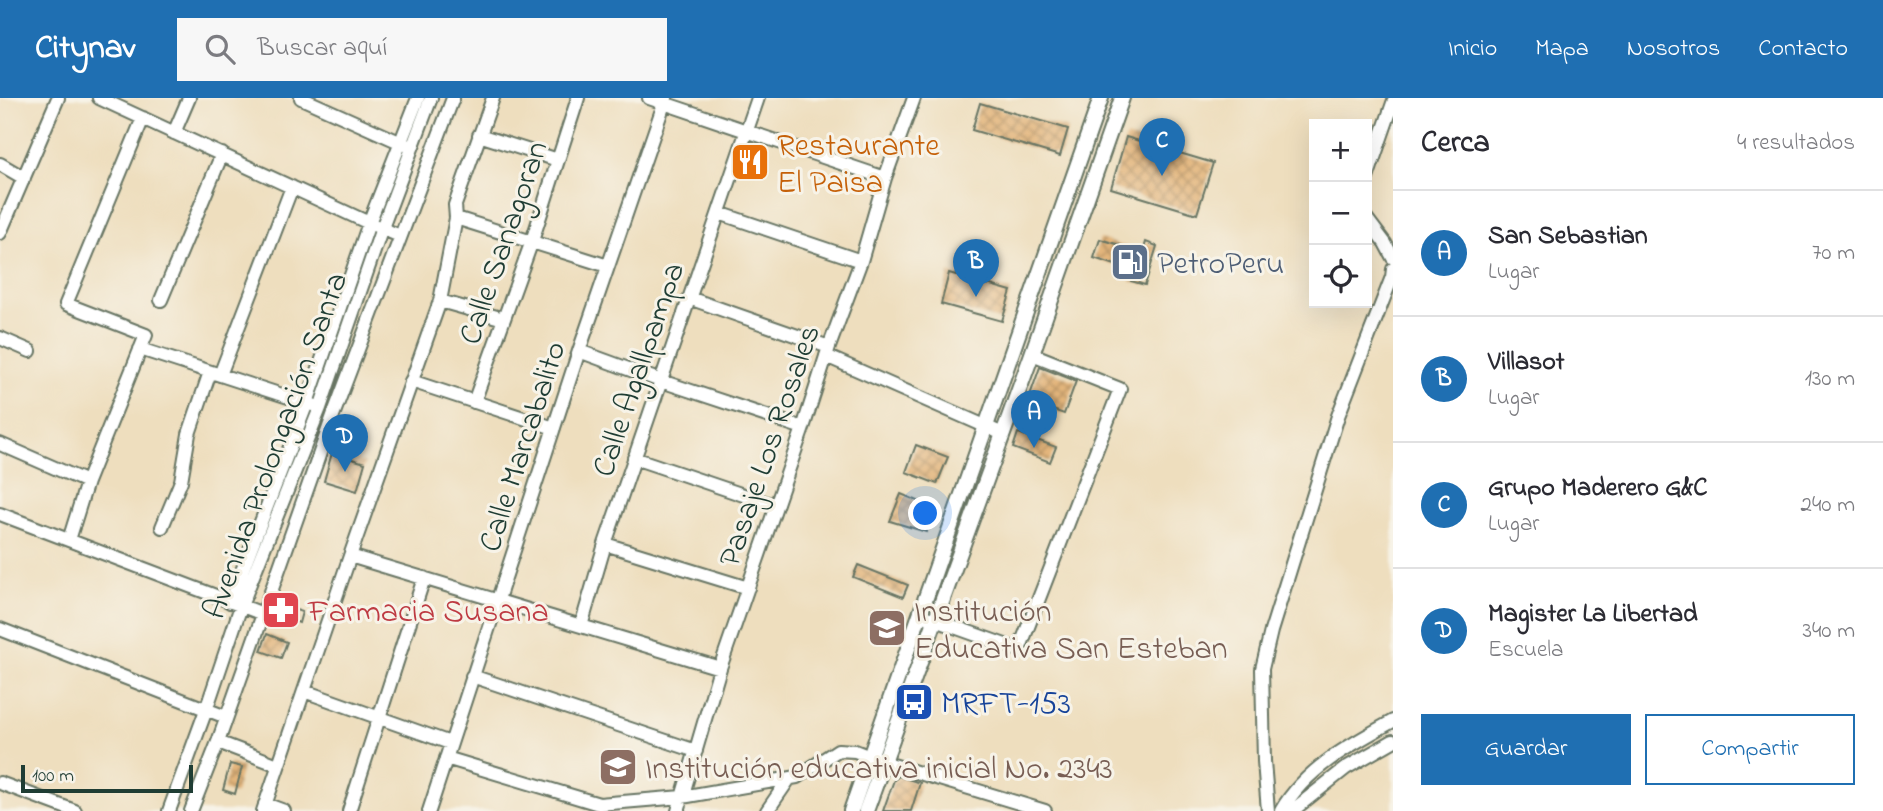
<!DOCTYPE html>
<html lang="es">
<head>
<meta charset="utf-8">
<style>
	body { margin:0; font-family:"Indie Flower",sans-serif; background:#f7f7f7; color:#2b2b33 }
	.controls { position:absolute; right:21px; top:21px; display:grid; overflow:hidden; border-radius:0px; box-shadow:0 7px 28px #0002 }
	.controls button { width:63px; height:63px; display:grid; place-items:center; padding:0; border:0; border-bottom:2px solid #e1e1e2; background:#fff; color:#2b2b33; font:35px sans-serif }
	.scale { position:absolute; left:21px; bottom:18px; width:172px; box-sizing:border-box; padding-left:7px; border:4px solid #1f3d34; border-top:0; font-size:19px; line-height:24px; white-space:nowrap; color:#1f3d34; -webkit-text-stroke:5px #f7f3e8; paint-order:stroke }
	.you { position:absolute; left:926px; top:416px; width:24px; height:24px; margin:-18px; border:5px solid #fff; border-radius:50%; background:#1a73e8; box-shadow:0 0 0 10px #1a73e833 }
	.badge { display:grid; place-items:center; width:46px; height:46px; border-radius:50%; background:#1f6fb2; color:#fff; font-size:23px; font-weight:700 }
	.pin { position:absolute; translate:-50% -58px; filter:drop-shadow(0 2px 4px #0008) }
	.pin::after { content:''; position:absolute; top:37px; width:24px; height:21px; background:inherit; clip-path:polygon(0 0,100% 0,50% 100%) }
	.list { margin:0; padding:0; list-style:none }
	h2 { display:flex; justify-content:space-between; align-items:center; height:91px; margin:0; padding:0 28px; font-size:30px }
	h2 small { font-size:23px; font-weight:400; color:#7c7c81 }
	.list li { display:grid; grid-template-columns:46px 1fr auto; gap:21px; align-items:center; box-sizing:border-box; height:126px; padding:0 28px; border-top:2px solid #e1e1e2 }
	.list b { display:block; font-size:26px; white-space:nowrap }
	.list p { margin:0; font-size:23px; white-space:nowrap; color:#7c7c81 }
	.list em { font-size:23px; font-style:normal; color:#7c7c81 }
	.actions { display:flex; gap:14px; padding:21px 28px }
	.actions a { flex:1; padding:16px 0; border:2px solid #1f6fb2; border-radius:0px; text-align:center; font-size:24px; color:#1f6fb2 }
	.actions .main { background:#1f6fb2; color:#fff }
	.icon { flex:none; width:38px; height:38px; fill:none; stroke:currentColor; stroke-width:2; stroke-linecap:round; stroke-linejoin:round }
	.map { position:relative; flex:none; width:1393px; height:713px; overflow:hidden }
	header { display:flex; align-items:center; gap:42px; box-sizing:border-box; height:98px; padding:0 35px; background:#1f6fb2; color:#fff }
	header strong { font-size:33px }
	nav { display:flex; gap:38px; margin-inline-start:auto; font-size:24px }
	.search { width:490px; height:63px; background:#f7f7f7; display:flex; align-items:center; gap:18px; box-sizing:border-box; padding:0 24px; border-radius:0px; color:#7c7c81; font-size:26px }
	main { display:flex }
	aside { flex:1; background:#fff }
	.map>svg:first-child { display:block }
	.building { fill:url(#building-cross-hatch) }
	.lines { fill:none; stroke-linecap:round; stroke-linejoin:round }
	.minor-casing { stroke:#677564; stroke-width:16 }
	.major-casing { stroke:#677564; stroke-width:18 }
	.minor { stroke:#fff; stroke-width:12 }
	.major { stroke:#fff; stroke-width:14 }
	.labels { text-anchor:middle; stroke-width:6; stroke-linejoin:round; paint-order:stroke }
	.food-label { font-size:32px; fill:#c56008; stroke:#f7f3e8; text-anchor:start }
	.street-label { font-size:32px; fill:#1f3d34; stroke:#f7f3e8 }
	.service-label { font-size:32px; fill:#4e5e75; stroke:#f7f3e8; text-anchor:start }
	.health-label { font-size:32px; fill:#be3a42; stroke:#f7f3e8; text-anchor:start }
	.education-label { font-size:32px; fill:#785e54; stroke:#f7f3e8; text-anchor:start }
	.transit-label { font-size:32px; fill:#164399; stroke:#f7f3e8; text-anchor:start }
</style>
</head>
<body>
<header>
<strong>Citynav</strong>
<div class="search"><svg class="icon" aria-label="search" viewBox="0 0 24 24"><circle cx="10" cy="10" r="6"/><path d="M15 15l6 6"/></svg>Buscar aquí</div>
<nav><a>Inicio</a><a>Mapa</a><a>Nosotros</a><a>Contacto</a></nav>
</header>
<main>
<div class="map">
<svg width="1393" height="713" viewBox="0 0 1393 713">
	<defs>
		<pattern id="building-cross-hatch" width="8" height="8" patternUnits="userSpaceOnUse" patternTransform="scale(1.75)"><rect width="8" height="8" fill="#e3b57b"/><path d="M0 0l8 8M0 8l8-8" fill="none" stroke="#b79466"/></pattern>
	</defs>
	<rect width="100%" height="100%" fill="#f7f3e8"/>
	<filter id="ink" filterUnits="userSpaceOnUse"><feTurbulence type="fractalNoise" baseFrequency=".0143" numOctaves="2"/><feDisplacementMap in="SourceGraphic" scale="14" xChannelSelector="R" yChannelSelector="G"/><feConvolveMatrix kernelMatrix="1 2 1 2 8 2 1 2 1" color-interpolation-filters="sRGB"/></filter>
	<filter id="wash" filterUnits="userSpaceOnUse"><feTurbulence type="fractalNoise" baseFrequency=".00686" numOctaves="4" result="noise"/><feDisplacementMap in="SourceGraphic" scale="28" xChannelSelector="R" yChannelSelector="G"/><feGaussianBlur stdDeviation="1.57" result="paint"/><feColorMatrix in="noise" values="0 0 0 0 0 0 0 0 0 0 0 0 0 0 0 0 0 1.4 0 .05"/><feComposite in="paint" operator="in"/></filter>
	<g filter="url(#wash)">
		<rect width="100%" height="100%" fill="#eedebe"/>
		<g id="blocks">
			<path class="building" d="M980,5L1068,31L1060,58L972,32Z
				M1126,39L1213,65L1197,116L1111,90Z
				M1100,141L1143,154L1146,144L1157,148L1145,187L1131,183L1134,173L1094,160Z
				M949,175L1011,193L1002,223L941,206Z
				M1040,269L1076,283L1064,316L1028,303Z
				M1018,335L1056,349L1050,364L1013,350Z
				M916,347L948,359L937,386L906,374Z
				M332,355L365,365L357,393L324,383Z
				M901,396L935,410L926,434L890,423Z
				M858,467L908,487L903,499L853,479Z
				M277,506L302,514L299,525L274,516Z
				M267,536L287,544L281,560L261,553Z
				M230,666L242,669L235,696L223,692Z
				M899,678L920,685L911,713H883L894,682Z"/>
		</g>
	</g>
	<g filter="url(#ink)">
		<use href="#blocks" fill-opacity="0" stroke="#677564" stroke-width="2"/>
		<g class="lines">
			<g class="minor-casing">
				<path id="minor" d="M99,0L369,125L400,138
					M301,0L406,47
					M649,0L885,80
					M174,35L189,0
					M479,37L558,62
					M0,66L24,80
					M1367,80L1393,5
					M719,115L861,163
					M456,120L608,168
					M1367,121L1385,145L1393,160
					M0,135L58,0
					M689,200L829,249
					M161,202L222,56
					M440,203L504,221
					M0,240L30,253
					M140,251L313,307
					M579,253L661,283L803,330
					M826,258L1003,336
					M220,277L292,89
					M411,283L554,330
					M474,304L532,143L578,0
					M0,346L87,384
					M634,360L776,408
					M0,416L263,516
					M162,429L181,383L189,336L210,274
					M69,442L87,384L146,237L66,206L143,20
					M605,446L748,490
					M350,458L720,570
					M230,504L307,305L369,125L418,0
					M921,517L1019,552L1120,291L1032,256
					M581,528L605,446L758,0
					M0,531L226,619
					M472,578L696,653
					M304,593L450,645
					M218,644L278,667
					M446,660L599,706L682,699L797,679L838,652L855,653L883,664L1045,713
					M0,685L75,713
					M265,706L284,713
					M169,713L206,612L241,508L320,310L382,130L431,0
					M191,713L218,644L334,315L453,0
					M263,713L350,458L440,203L456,120L455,107L493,0
					M349,713L424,480
					M429,713L579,253L666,0
					M678,713L720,570L803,330L829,249L861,163L885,80L914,0
					M767,713L789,681
					M1268,713L1264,663L1262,571L1271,533L1338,318L1392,179L1393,171
					M1281,713C1305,671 1351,646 1393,623
					M1292,713L1346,670L1393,643"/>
			</g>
			<g class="major-casing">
				<path id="major" d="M851,713L1101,0
					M866,713L1032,256L1122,0"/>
			</g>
			<use href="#minor" class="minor"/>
			<use href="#major" class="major"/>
		</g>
	</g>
	<defs>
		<g id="restaurant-square" transform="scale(2.0125)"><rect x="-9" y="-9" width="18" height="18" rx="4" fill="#e8710a" stroke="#f7f3e8"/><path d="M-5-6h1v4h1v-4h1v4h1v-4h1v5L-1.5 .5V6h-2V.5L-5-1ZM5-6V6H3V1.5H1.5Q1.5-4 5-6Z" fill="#fff"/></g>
		<g id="fuel-square" transform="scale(2.0125)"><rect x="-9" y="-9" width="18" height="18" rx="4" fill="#5c6f8a" stroke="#f7f3e8"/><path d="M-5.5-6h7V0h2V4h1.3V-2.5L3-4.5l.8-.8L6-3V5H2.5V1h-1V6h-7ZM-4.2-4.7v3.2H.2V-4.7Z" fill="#fff"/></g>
		<g id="pharmacy-square" transform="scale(2.0125)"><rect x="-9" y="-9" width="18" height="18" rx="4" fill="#e0444e" stroke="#f7f3e8"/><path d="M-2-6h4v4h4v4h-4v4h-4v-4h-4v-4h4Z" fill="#fff"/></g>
		<g id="school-square" transform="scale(2.0125)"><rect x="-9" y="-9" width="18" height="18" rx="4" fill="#8d6e63" stroke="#f7f3e8"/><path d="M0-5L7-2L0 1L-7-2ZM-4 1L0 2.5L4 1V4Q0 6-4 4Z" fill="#fff"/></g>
		<g id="bus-square" transform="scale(2.0125)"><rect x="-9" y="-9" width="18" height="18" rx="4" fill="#1a4fb4" stroke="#f7f3e8"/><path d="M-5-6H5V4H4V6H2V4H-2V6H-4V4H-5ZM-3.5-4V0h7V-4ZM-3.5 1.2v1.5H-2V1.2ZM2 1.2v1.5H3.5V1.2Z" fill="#fff"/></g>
	</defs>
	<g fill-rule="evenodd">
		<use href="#restaurant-square" x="750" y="64"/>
		<use href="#fuel-square" x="1130" y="164"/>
		<use href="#pharmacy-square" x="281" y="512"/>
		<use href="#school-square" x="887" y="530"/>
		<use href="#bus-square" x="914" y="604"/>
		<use href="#school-square" x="618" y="669"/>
	</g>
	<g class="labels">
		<g class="food-label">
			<text x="777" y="57">Restaurante<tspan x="777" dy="37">El Paisa</tspan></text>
		</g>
		<g class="street-label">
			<text transform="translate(502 144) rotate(-71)" y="11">Calle Sanagoran</text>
			<text transform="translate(637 271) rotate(-71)" y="11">Calle Agallpampa</text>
			<text transform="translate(274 347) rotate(-70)" y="11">Avenida Prolongación Santa</text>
			<text transform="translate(768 347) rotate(-71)" y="11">Pasaje Los Rosales</text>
			<text transform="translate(521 348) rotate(-72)" y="11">Calle Marcabalito</text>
		</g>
		<g class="service-label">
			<text x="1157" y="175">PetroPeru</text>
		</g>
		<g class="health-label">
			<text x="308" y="523">Farmacia Susana</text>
		</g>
		<g class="education-label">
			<text x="914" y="523">Institución<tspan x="914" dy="37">Educativa San Esteban</tspan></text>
			<text x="645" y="680">Institución educativa inicial No. 2343</text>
		</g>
		<g class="transit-label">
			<text x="941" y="615">MRFT-153</text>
		</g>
	</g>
</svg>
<div class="controls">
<button>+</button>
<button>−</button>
<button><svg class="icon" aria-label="locate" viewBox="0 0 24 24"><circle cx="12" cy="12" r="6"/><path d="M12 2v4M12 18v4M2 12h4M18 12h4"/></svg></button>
</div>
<div class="scale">100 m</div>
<div class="you"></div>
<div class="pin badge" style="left:1034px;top:350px">A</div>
<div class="pin badge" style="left:976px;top:199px">B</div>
<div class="pin badge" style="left:1162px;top:78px">C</div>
<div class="pin badge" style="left:345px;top:374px">D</div>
</div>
<aside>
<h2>Cerca<small>4 resultados</small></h2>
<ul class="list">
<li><span class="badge">A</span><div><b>San Sebastian</b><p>Lugar</p></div><em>70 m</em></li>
<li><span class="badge">B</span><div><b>Villasot</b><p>Lugar</p></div><em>130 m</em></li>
<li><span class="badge">C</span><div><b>Grupo Maderero G&amp;C</b><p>Lugar</p></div><em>240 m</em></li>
<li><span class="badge">D</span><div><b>Magister La Libertad</b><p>Escuela</p></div><em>340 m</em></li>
</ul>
<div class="actions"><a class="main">Guardar</a><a>Compartir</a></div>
</aside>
</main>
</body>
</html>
